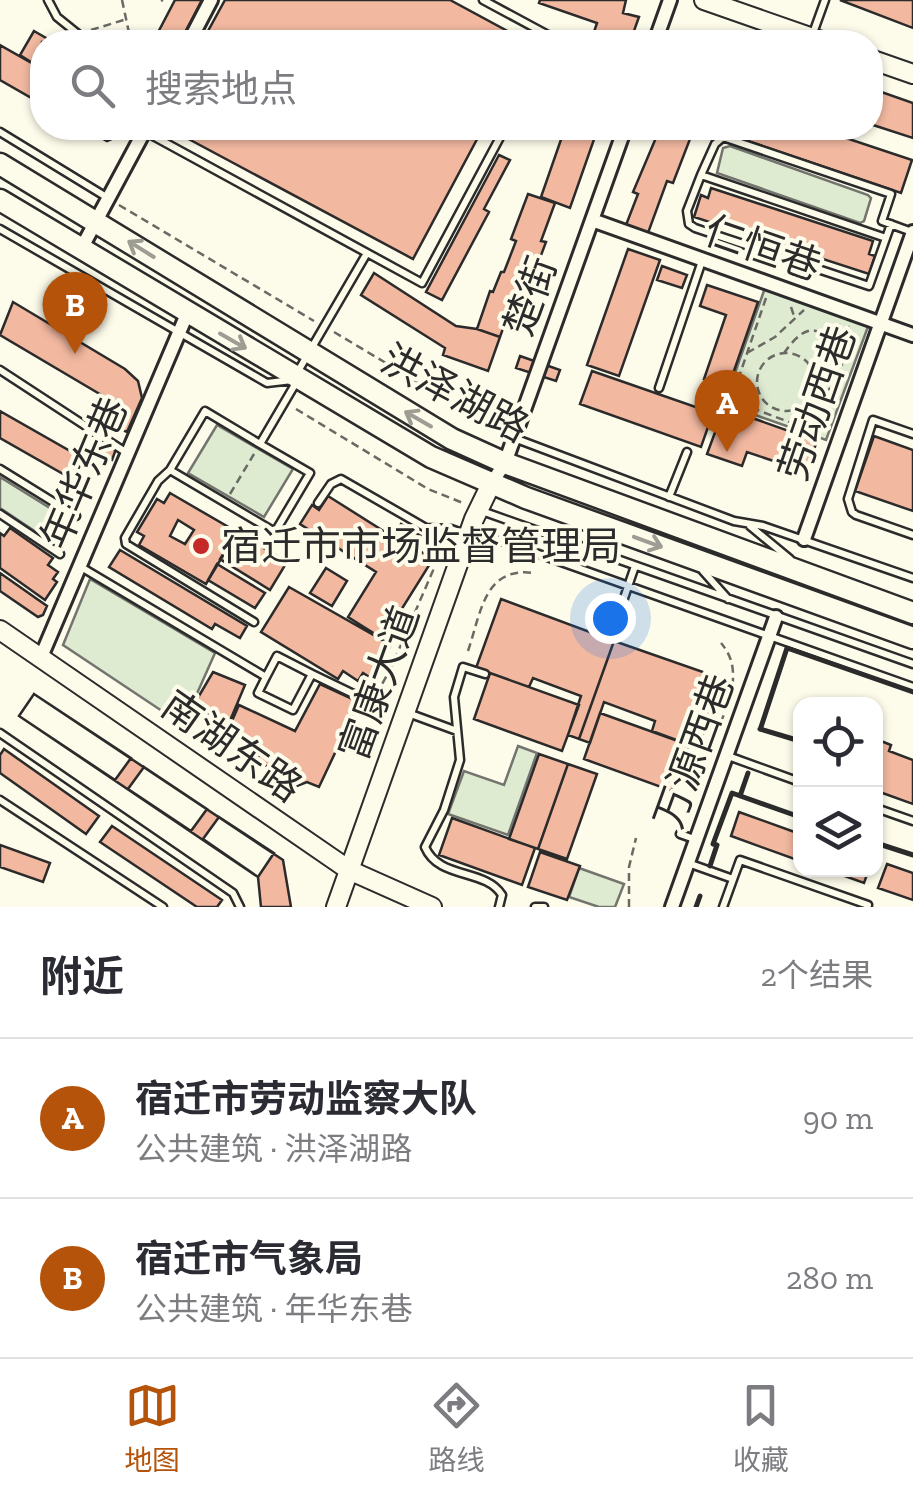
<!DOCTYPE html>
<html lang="zh">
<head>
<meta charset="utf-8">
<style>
	body { margin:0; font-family:"Zilla Slab","Noto Sans SC",serif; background:#f7f7f7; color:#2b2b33 }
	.controls { position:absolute; right:30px; bottom:30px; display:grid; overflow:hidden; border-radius:20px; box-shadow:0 2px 8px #0004 }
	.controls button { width:90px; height:90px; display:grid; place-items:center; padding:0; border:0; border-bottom:2px solid #e1e1e2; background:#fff; color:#2b2b33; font:50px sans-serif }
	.you { position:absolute; left:610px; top:618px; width:35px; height:35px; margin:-25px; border:8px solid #fff; border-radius:50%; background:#1a73e8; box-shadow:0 0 0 15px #1a73e833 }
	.badge { display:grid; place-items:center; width:65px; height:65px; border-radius:50%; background:#b45309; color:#fff; font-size:32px; font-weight:700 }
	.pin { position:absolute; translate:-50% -82px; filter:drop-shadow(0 2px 5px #0008) }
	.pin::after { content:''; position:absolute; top:52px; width:35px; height:30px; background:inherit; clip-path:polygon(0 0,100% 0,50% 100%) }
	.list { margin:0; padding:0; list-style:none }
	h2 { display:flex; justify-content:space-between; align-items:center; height:130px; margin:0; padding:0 40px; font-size:42px }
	h2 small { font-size:32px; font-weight:400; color:#7c7c81 }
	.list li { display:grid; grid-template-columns:65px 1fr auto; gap:30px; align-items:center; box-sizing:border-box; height:160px; padding:0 40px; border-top:2px solid #e1e1e2 }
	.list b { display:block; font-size:38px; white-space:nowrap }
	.list p { margin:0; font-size:32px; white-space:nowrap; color:#7c7c81 }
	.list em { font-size:32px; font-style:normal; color:#7c7c81 }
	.icon { flex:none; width:55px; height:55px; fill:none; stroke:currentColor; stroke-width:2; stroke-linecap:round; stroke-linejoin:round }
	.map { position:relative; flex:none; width:913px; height:907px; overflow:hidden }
	.search { position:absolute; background:#fff; box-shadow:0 2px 8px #0004; left:30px; right:30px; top:30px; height:110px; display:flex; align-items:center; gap:25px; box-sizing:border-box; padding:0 35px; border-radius:40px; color:#7c7c81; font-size:38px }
	.sheet { height:450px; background:#fff }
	nav { display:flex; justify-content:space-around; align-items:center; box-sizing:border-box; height:140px; border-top:2px solid #e1e1e2; background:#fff; font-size:28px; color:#7c7c81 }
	nav a { display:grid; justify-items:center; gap:5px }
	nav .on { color:#b45309 }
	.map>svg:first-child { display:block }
	.green { fill:#deebd1; stroke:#74746e; stroke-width:2.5 }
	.building { fill:#f2b8a0; stroke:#2b2b2b; stroke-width:2.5; fill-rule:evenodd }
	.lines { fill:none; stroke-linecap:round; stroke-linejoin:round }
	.lane-casing { stroke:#2b2b2b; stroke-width:11 }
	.street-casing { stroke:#2b2b2b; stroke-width:18 }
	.secondary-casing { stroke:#2b2b2b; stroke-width:22 }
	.primary-casing { stroke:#2b2b2b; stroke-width:25 }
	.path { stroke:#6a6964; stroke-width:2.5; stroke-dasharray:8 5; stroke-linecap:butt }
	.lane { stroke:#fdfbea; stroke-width:6 }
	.street { stroke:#fdfbea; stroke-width:12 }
	.secondary { stroke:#fdfbea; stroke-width:18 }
	.primary { stroke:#fdfbea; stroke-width:20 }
	.wall { stroke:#2b2b2b; stroke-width:5 }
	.oneway { stroke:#9e9d94 }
	.poi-dot { fill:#c62828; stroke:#fdfbea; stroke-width:4 }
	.labels { text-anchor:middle; stroke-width:8; stroke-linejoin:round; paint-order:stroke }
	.street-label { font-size:40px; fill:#2b2b2b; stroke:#fdfbea }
	.poi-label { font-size:40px; fill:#2b2b2b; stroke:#fdfbea; text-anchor:start }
</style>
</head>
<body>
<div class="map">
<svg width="913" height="907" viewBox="0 0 913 907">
	<rect width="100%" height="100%" fill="#fdfbea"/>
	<path class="green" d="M730,146L868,195L871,198L864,221L860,223L717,173L723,148Z
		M765,288L869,324L826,440L724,404Z
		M217,425L293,469L264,517L188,473Z
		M0,477L58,513L60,521L55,540L45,538L0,508Z
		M90,579L215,653L183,725L63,645Z
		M518,746L537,753L508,835L448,814L464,771L504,785Z
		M579,868L624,884L615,907H599L569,897Z"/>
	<path class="building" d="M175,0H202L180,42H153Z
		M225,0H450L528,42H202Z
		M540,0H626L623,13L639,17L630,42H598L591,41L597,23L539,3Z
		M840,0H913V28Z
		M34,31L53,42H42V69L20,55Z
		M0,45L42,69V104L0,80Z
		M870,88L913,103V138L870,124Z
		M84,128H127L123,134L107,141Z
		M168,128H483L413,259Z
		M565,128H598L570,208L541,197Z
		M657,128H689L685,137L690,139L673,183L667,181L648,233L626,225L638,194L633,192L658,133L655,132Z
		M726,128H816L912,160L901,193L724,133Z
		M499,155L510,160L484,209L489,212L442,300L426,292Z
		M711,188L873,241L869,254L875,256L869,274L694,217L701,195L708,198Z
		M528,194L555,203L541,241L546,242L528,290L522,288L515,307L511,306L500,337L477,329L490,291L493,292L501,272H504L516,241L511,239Z
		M628,249L660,260L619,376L587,365Z
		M662,266L687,275L682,288L657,280Z
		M374,273L456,326L477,329L500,337L488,371L443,355L445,348L361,295Z
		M707,285L758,302L728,388L704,379L726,315L700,306Z
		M13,302L125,369L138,381L142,398L127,432L93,419L103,396L0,335Z
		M520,356L560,370L556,381L516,368Z
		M592,371L713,413L701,447L580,404Z
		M724,408L817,441L806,472L747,452L742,466L707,454Z
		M0,411L84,459L72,479L0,438Z
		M874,436L913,450V511L855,491Z
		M94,442L116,449L112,460L90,453Z
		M170,493L237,532L206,584L139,545L144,536L137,532L157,499L164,503ZM178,520L194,530L185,544L170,536Z
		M328,496L393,537L401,524L421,536L413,547L433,559L383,639L348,617L376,572L300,524L312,505L319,510Z
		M10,528L53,558L48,565L58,572L53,579L57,582L45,600L0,568V533L4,536Z
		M237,532L287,562L270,590L220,559Z
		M120,550L247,626L240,638L215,624L212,629L109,567Z
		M217,564L265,593L255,608L208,580Z
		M326,568L347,581L332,606L310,593Z
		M0,573L47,606L43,615L38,617L0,591Z
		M289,587L391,645L371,678L363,673L358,681L343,671L338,679L261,632Z
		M501,599L614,641L579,739L568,735L581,696L533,678L529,687L476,668Z
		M614,641L723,679L698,748L652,731L655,721L604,702L590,743L579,739Z
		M213,672L245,685L229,723L198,710L201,703L196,701Z
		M490,673L579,705L562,751L474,719Z
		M320,684L359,702L319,787L307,782L294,787L257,759L264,748L228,730L239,705L295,731Z
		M34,694L283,860L291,907H261L258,877L19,716Z
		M34,694L131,758L115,780L19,716Z
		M600,713L689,745L672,791L584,759Z
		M876,739L891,745L889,751L913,760V804L877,791Z
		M4,749L99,816L86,834L0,773V755Z
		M539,754L568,764L538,849L509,839Z
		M568,764L597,774L567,859L538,849Z
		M144,767L207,809L191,831L128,789Z
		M739,812L800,834V861L731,836Z
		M219,817L274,853L258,877L203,839Z
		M452,818L535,848L522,885L439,855Z
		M112,826L222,900L217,907H197L100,842Z
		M0,845L50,863L43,882L0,867Z
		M540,852L580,866L567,900L528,887Z
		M887,864L913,873V900L878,888Z
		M825,869H869L864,883Z"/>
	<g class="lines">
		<g class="lane-casing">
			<path id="lane" d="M48,0L57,17L88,42
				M483,0L548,35L550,42
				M812,36L825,0
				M144,131L422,283L505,128
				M0,132L108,198
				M701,175L687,211L689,224L695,228L869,286L891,224
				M0,229L267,383L292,380
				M886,238L701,175L715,144L723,137L891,194L882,221L912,232
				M0,370L127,453
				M297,373L367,253
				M659,388L702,261
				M913,434L873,420L848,499L852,512L856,515L913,535
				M514,438L734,521L763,526L913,578
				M260,444L205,411L170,470L275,532L310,473L260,444L297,381
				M0,469L76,516
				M170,470L158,481L125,538L126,544L254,622
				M669,497L687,452
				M318,503L331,484L341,479L426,528L451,529L465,534
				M479,510L913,664
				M0,514L60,554
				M750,526L790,559
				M471,530L913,687
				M81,567L266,677L258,693L293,710L312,674L277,656L266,677
				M703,571L728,599
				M622,604L635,566
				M312,674L370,702
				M485,674L463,667L454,697L460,760L444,810L425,847C439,880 485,868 502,895L499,907
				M408,713L457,731
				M0,733L233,893L240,907
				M728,756L800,782
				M0,800L163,907
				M876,808L913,821
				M680,834L697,840
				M688,863L733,879
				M535,907H544
				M723,907L740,860L868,905"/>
		</g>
		<g class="street-casing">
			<path id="street" d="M189,42L211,0
				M655,42L670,0
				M592,220L913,335
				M80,251L146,128
				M491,484L505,463L625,128
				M804,539L913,232
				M41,657L187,314
				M672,907L776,617"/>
		</g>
		<g class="secondary-casing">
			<path id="secondary" d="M704,0L824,42
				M870,59L913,74
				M0,630L349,870L432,907
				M336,907L474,519L491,484"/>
		</g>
		<g class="primary-casing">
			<path id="primary" d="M0,164L452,439L505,463L913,613
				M0,200L431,457L526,498L913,638"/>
		</g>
		<path class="path" d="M122,0L131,42
			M161,0L163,1
			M91,30L127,19
			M119,205L314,321
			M766,298L731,400L818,433L831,398
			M791,307L794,316
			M839,324L848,341
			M848,326L857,346
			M334,332L503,433
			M747,353L775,337L804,310
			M784,353C790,345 798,334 808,331C827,325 842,363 846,377L821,395
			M757 382a29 29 0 1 1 58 0a29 29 0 1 1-58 0Z
			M811,366L846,342
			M814,392L839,401
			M296,409L428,489L463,503
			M230,494L254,454
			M468,651C481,613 484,566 534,573
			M376,695L391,668L447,538
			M711,747C723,713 748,674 721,643
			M629,907V867L636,838"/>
		<use href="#lane" class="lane"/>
		<use href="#street" class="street"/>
		<use href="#secondary" class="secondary"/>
		<use href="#primary" class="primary"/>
		<path class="wall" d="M761,727L787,648L913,692
			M760,729L800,741
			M740,796L748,773
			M876,843L913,855
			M710,866L717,845L713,844L732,793L800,817
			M696,907L700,896"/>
	</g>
	<defs><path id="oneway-shaft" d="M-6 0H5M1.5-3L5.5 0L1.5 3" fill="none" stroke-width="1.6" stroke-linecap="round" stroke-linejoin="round" transform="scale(2.5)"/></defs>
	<g class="oneway">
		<use href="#oneway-shaft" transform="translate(141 249) rotate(-148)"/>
		<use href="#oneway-shaft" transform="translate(233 341) rotate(30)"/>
		<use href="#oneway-shaft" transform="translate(418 419) rotate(-150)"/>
		<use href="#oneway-shaft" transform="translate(648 542) rotate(20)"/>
	</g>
	<circle class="poi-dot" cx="201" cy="546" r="10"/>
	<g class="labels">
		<g class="street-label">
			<text transform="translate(763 248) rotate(19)" y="14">仁恒巷</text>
			<text transform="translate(530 296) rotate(-70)" y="14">楚街</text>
			<text transform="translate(455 393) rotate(28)" y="14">洪泽湖路</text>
			<text transform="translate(817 403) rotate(-71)" y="14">劳动西巷</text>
			<text transform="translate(84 473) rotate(-67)" y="14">年华东巷</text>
			<text transform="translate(379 683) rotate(-70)" y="14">富康大道</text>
			<text transform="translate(232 746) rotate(35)" y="14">南湖东路</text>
			<text transform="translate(694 751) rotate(-70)" y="14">万源西巷</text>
		</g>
		<g class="poi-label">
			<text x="221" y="560">宿迁市市场监督管理局</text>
		</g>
	</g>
</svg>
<div class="controls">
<button><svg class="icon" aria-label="locate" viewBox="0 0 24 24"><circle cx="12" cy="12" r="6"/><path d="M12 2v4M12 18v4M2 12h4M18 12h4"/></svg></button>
<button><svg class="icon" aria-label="layers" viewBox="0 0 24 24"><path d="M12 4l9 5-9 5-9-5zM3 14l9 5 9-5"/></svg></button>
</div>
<div class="you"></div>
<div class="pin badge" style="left:727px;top:452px">A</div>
<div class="pin badge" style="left:75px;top:354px">B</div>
<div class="search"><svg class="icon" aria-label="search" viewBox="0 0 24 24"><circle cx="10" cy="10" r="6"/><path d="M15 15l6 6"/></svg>搜索地点</div>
</div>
<section class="sheet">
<h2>附近<small>2个结果</small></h2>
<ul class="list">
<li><span class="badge">A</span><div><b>宿迁市劳动监察大队</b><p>公共建筑 · 洪泽湖路</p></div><em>90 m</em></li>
<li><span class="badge">B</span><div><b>宿迁市气象局</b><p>公共建筑 · 年华东巷</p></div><em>280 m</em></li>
</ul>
</section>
<nav>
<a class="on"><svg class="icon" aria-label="map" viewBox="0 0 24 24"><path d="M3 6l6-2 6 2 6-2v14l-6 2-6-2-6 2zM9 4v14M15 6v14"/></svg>地图</a>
<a><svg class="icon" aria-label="directions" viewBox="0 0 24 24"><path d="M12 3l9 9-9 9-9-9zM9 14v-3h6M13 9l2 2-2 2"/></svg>路线</a>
<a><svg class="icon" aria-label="saved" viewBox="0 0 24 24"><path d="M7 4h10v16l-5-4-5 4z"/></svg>收藏</a>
</nav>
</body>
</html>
